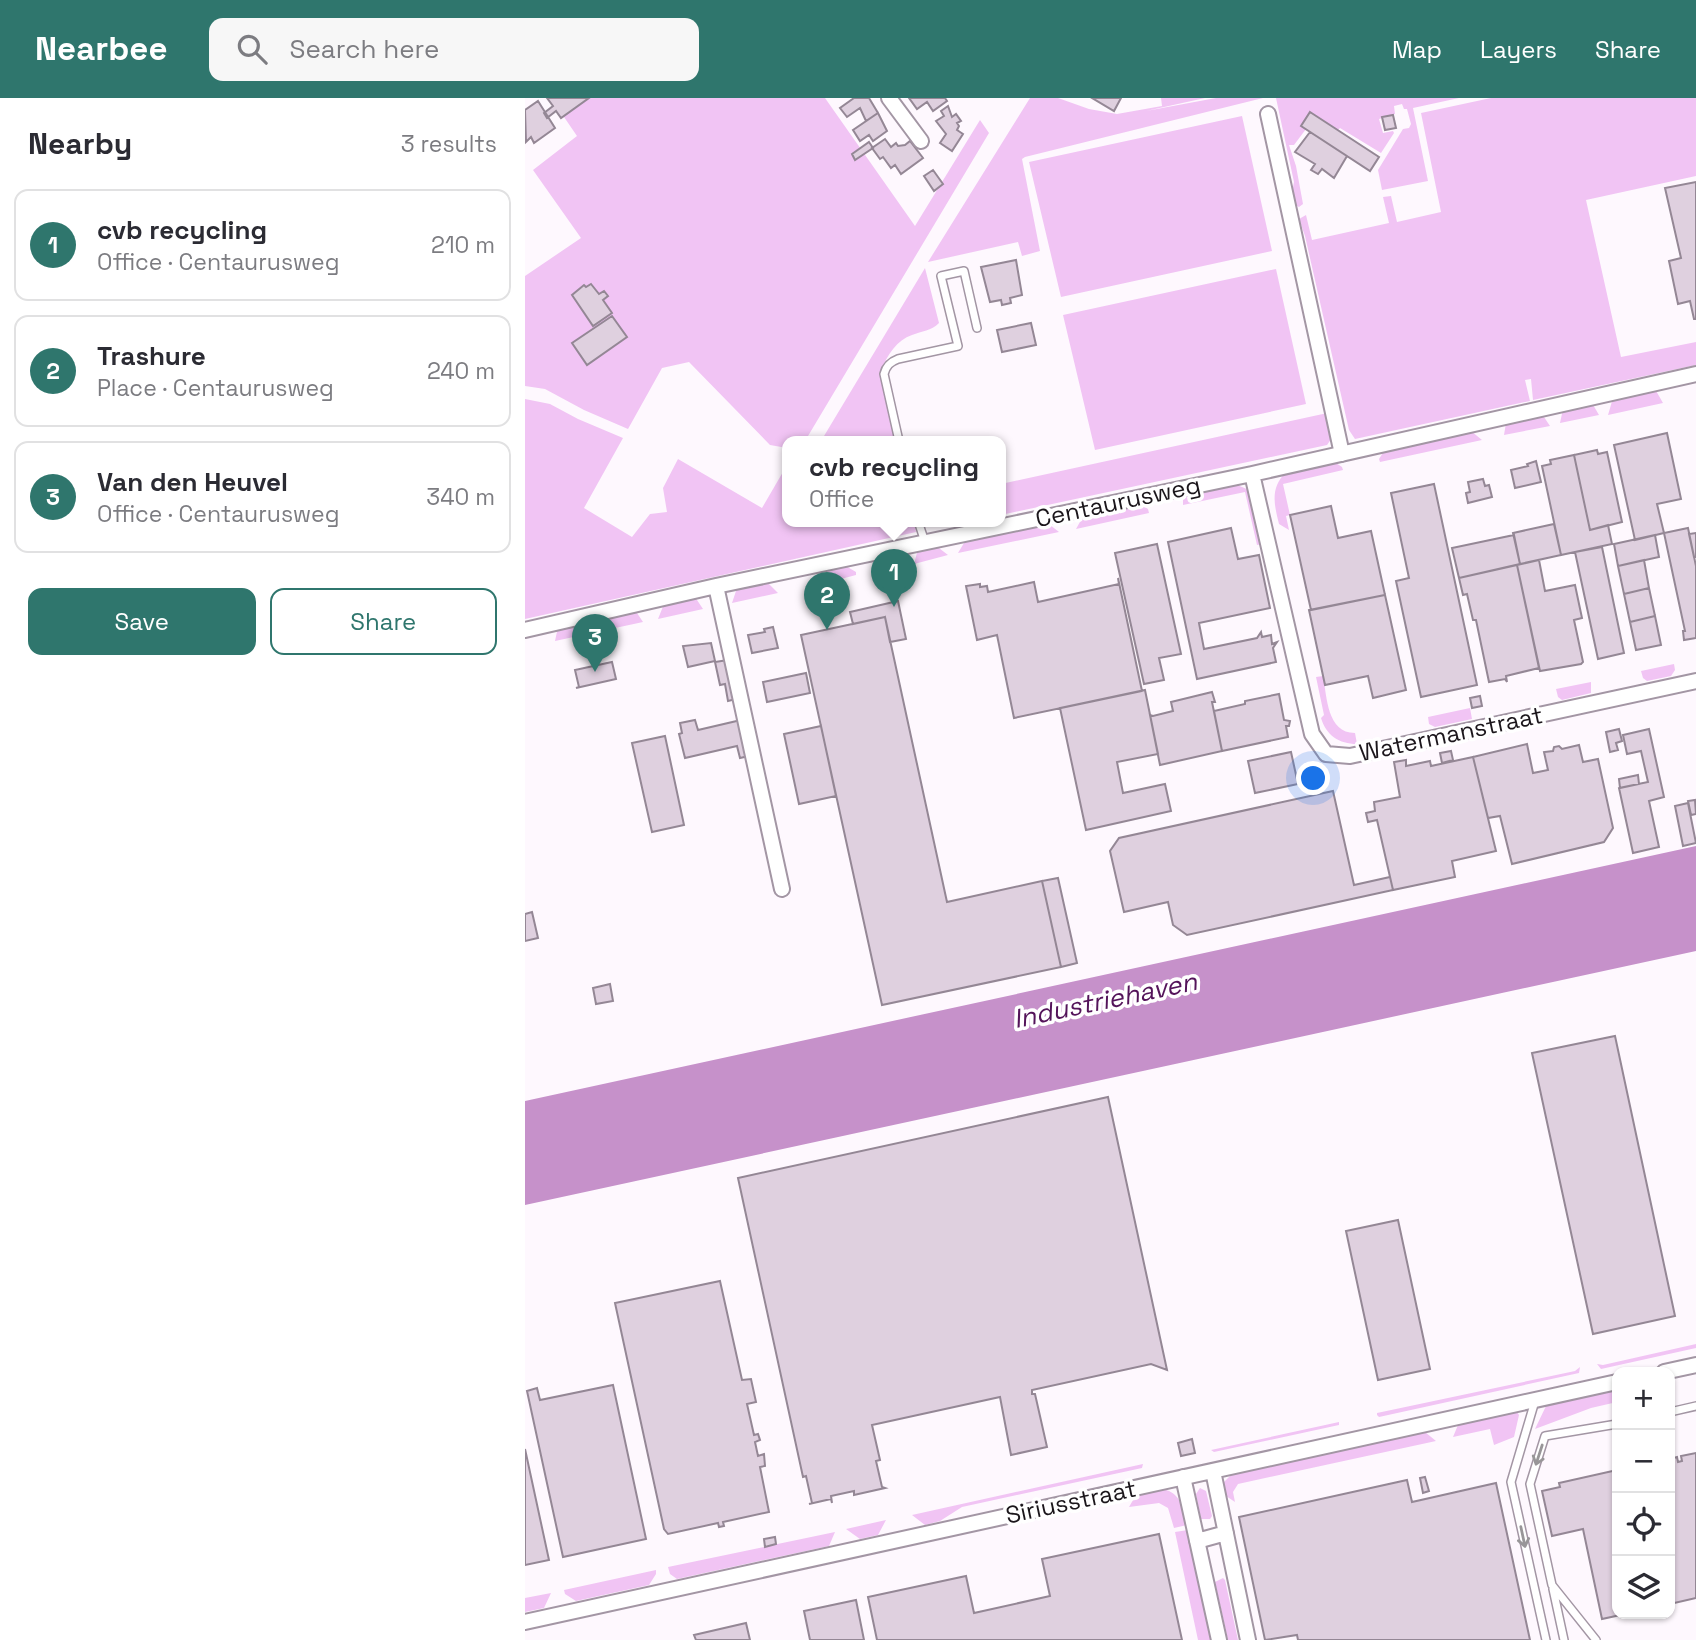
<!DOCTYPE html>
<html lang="en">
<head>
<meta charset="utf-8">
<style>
	body { margin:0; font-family:"Space Grotesk",sans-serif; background:#f7f7f7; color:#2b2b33 }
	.controls { position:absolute; right:21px; bottom:21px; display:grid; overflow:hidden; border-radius:14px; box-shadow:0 2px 5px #0004 }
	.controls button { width:63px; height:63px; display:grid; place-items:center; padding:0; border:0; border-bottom:2px solid #e1e1e2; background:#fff; color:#2b2b33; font:35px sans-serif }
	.you { position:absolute; left:789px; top:681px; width:24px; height:24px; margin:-18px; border:5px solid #fff; border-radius:50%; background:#1a73e8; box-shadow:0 0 0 10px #1a73e833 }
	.badge { display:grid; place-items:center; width:46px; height:46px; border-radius:50%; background:#2f766d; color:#fff; font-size:23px; font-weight:700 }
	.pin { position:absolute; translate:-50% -58px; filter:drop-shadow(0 2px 4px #0008) }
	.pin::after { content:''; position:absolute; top:37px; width:24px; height:21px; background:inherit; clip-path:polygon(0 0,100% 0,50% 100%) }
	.popup { position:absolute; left:257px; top:338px; width:224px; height:91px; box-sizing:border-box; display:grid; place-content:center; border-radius:14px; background:#fff; filter:drop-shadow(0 2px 5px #0005); font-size:23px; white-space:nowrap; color:#7c7c81 }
	.popup b { font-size:26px; color:#2b2b33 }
	.popup::after { content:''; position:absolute; left:50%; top:100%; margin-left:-14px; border:14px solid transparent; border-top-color:#fff }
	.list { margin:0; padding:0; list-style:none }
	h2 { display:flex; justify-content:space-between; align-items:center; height:91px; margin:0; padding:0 28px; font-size:30px }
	h2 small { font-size:23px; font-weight:400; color:#7c7c81 }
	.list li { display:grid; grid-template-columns:46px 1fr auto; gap:21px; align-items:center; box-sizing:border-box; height:112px; margin:0 14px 14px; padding:0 14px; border:2px solid #e1e1e2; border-radius:14px }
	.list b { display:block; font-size:26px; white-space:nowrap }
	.list p { margin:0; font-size:23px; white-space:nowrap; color:#7c7c81 }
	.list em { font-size:23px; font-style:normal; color:#7c7c81 }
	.actions { display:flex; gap:14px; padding:21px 28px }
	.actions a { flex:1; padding:16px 0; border:2px solid #2f766d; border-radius:14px; text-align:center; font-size:24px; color:#2f766d }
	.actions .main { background:#2f766d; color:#fff }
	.icon { flex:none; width:38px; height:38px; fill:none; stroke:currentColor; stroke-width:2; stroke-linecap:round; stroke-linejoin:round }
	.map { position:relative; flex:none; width:1171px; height:1542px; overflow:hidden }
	header { display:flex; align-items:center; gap:42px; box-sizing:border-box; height:98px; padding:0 35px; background:#2f766d; color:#fff }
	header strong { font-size:33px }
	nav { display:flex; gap:38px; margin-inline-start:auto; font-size:24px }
	.search { width:490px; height:63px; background:#f7f7f7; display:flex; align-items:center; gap:18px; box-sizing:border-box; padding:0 24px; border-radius:14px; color:#7c7c81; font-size:26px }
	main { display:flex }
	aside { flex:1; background:#fff }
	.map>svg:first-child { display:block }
	.green { fill:#f1c4f4 }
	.water { fill:#c691ca }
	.building { fill:#dfd0df; stroke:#948795; stroke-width:2 }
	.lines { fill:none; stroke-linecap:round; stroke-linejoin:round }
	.service-casing { stroke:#a396a4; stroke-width:10 }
	.minor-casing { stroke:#a396a4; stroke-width:18 }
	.service { stroke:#fff; stroke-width:7 }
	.minor { stroke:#fff; stroke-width:14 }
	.oneway { stroke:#989698 }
	.labels { text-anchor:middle; stroke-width:7; stroke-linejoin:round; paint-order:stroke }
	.street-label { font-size:24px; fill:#1b161b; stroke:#fff }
	.water-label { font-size:26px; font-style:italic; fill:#54145a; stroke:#fff }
</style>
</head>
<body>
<header>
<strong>Nearbee</strong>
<div class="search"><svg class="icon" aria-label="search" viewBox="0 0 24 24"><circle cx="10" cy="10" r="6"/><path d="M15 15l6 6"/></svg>Search here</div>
<nav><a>Map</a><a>Layers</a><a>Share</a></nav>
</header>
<main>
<aside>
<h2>Nearby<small>3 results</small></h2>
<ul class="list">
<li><span class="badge">1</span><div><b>cvb recycling</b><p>Office · Centaurusweg</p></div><em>210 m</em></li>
<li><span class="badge">2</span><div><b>Trashure</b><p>Place · Centaurusweg</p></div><em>240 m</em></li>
<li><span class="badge">3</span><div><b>Van den Heuvel</b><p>Office · Centaurusweg</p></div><em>340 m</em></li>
</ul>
<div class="actions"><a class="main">Save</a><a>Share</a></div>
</aside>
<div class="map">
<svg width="1171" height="1542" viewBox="0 0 1171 1542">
	<rect width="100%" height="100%" fill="#fef8fe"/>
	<path class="green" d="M26,0H300L390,128L455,22L464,35L283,338L277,343H262V350L245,347L164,264L137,270L103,331L59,312L20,291L0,288V178L56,140L8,72L52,38Z
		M505,0H533L564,11L592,16L637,8L636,0H680L621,13L691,0H738L500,59L497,61L515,153L497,158L493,144L403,164Z
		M751,0H934L888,10L903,83L857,92L853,72L878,31L884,30L886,26L882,11H879L877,6L869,8L870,16L854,21L858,35L868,33L869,35L856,55L815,30L813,32L785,14L781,31L769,47H764L771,68L778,106L774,109C766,105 767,93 769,84Z
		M966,0H1171V78L1061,102L1096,259L1171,244V267L1008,302L1006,281L1000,282L1005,303L830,341L824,332L780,138L774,121L781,117L787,142L864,125L858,99L866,98L872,124L916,114L896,15Z
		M717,18L747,153L536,199L504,64Z
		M400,170L414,225C406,233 397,233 387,237C372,242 362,257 357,271L371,343H296Z
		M751,171L781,306L570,352L538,217Z
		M1130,291L1138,305L1083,317L1088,300Z
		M0,301L25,306L53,321L98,340L59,410L107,439L125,416L142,414L138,390L153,361L237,410L262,367V423H389L391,434L0,521Z
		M1067,305L1074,317L1035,325L1038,311Z
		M807,314L809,337L802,347L476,417V386Z
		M1017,316L1025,328L979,337L981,325Z
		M946,333L957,342L855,364L854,361L861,350Z
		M805,361L817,369L818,372L758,386L765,417L761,418L764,432L754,426C749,406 745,390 761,374Z
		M710,386L724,392L738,446L732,447L720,394L658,407V394Z
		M612,404L623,411L624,415L551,431L560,415Z
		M520,423L534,434L433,455L442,440Z
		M410,447L423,457L389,466L393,451Z
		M319,467L331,474V477L297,486L305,470Z
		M242,484L253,495L207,505L212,490Z
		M170,499L178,511L133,521L139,506Z
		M110,512L118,524L30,543L33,529Z
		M1149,566L1150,572L1146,578L1122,583L1118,580L1116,573Z
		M798,578C802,599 802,635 830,635L832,646C814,646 801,637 796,620L799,617L791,579Z
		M1066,584V595L1037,602L1033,599L1031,591Z
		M945,610L947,621L910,629L904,626L903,619Z
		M1171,1246V1250L1076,1271L1072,1266L1078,1267Z
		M1055,1269L1054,1275L854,1319L852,1317V1315L1050,1273Z
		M1092,1292V1304L1066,1310L1010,1331L1021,1308Z
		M992,1314L994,1317L989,1339L969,1347L965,1331L928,1339L933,1327Z
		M814,1324V1327L689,1354L686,1352Z
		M900,1334L911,1343L713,1386L708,1394L710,1404L698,1396L699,1384L707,1376Z
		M618,1366L617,1370L437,1409L415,1423L400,1427L387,1417Z
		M675,1390L681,1393L687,1418L685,1421H676L671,1396Z
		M638,1391C656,1395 659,1411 662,1427L649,1430L643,1410L634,1405L604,1409L611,1397Z
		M361,1422L353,1437L335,1441L321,1431Z
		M663,1432L686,1539L685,1542H673L650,1434Z
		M310,1434L304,1448L152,1481L145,1476L143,1469Z
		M131,1472V1476L124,1487L51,1503L40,1496L39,1492Z
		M698,1480L700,1482L713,1542H703L690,1484Z
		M26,1495L19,1510L0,1514V1500Z"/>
	<path class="water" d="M1171,748V853L0,1107V1003Z"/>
	<path class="building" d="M22,0H64L36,20L31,13L22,20L19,15L28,8Z
		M329,0H344L353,15L341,23L335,10L322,19L315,10Z
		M384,0H420L422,3L408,13L402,4L392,11Z
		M567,0H596L589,13Z
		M13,3L30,30L9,45L6,39L1,44L0,12Z
		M423,8L427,19L431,16L436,23L432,25L434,28L432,32L438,36L427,53L415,45L421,36L411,23L419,18L416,13Z
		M785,14L854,59L845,73L776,28Z
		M353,15L362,33L348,43L344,37L335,43L328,32Z
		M868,17L871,30L860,32L857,19Z
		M785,34L822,58L809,80L797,71L793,76L786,72L790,66L770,54Z
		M360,41L366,49L371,45L373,48L380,47L385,43L398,60L376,76L370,67L366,70L358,59L355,61L347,50Z
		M344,44L348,50L330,62L327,56Z
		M408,72L418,86L409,93L399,78Z
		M1171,84V221H1169L1165,203L1153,206L1144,163L1156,160L1140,90Z
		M491,162L497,197L485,200L486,205L477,207L476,202L465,204L456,169Z
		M66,186L74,196L79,193L83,198L78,202L87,215L68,228L47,197L59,187L61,189Z
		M87,218L102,239L62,267L47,245Z
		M506,225L511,247L477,254L472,232Z
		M1142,335L1156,401L1132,406L1139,435L1110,442L1089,347Z
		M1072,352L1073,356L1082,354L1097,424L1065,432L1049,357Z
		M1049,357L1065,432L1083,427L1087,446L1036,457L1017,368L1026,366L1025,362Z
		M1011,363L1016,384L990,390L986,372L1003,368L1002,366Z
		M958,381L960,388L964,387L967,399L943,405L941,395L945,394L943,384Z
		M909,386L952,587L896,599L871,483L884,480L866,395Z
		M806,408L813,440L846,433L860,497L786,512L765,417Z
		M1029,426L1036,457L995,466L988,435Z
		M706,430L713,461L734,457L745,510L674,525L679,551L732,540L736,534L737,539L746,537L747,546L752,544L748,550L751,564L672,581L643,444Z
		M1163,430L1171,468V540L1159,542L1158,533H1160L1139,435Z
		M1171,435V459H1169L1164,436Z
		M989,437L995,466L934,480L927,450Z
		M1130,437L1134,459L1093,468L1089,446Z
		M632,446L656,556L634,560L639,582L619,586L590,455Z
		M1077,449L1099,555L1073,561L1050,454Z
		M1014,462L1020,493L1050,487L1057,520L1049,522L1058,564L1056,566L1015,573L992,467Z
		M1119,462L1124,490L1099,496L1093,468Z
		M992,467L1014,570L981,578L982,584L980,581L964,584L951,522H948L942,496L938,497L934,480Z
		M593,480L617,593L489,620L472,537L452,542L441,488L455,486V489L462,488L463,494L509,484L513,504L594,486Z
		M1124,490L1130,518L1105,524L1099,496Z
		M860,497L881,592L848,600L843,578L800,587L784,512Z
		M373,503L381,541L365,544L360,519L328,526L325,514Z
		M1130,518L1136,547L1111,552L1105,524Z
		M360,519L422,804L517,783L536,869L357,907L276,537Z
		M248,529L253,550L227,555L223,537L240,534L239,531Z
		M186,545L190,563L163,569L158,548Z
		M203,562L211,601L203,603L200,586L195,587L190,564Z
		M87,564L91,581L51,590L54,589L50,572Z
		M281,575L285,595L242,604L238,584Z
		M620,592L633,656L592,664L598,695L640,686L646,713L561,732L535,610Z
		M687,594L690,604H687L697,653L635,667L625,617L628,618L648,613L646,604Z
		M754,596L759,622L765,623L764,628H761L763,639L697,653L689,613L720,606V603Z
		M955,598L957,608L947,610L945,600Z
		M170,622L173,632L216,622L224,658L215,660L212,648L160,660L154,636L157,635L155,625Z
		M296,628L311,698L274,706L259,636Z
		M1094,631L1097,643L1091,645L1093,652L1085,654L1081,634Z
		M1124,631L1139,699L1124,703L1134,749L1108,755L1094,690L1123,684L1116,653L1102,656L1098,637Z
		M140,638L159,727L127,734L107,645Z
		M1002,646L1008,675L1023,672L1019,654L1028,653L1029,649L1034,648L1037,651L1054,647L1058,664L1073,661L1088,730L1079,744L987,766L975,718L963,720L948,659Z
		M926,653L928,662L917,665L915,655Z
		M766,654L773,686L730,695L723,663Z
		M948,659L971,753L927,763L930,779L868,792L852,722L843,724L841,715L850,713L849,704L875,699L869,664L881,662V668L905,663L906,668Z
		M1113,677L1114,686L1095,690L1094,681Z
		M808,693L829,787L865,779L868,792L662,837L648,827L643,804L599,814L585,753L594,740Z
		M1170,702L1171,716L1166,717L1163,703Z
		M1163,705L1171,745L1158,748L1150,708Z
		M533,780L552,865L536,869L517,783Z
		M7,814L13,840L0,843V816Z
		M85,886L88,903L71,906L68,890Z
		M1090,938L1150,1218L1068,1236L1007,955Z
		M583,999L642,1272L626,1266L507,1292V1296H510L522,1349L486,1357L475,1299L347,1327L355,1362L351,1363L357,1389L360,1390L329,1397V1393L306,1398L307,1405L306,1401L284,1406L287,1405L281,1378L278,1379L213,1080Z
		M873,1122L905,1271L853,1282L821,1133Z
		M195,1183L217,1282L226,1281L231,1304L222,1306L229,1337L233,1336L235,1342L230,1344L233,1358L239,1356L240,1368L235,1369L244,1414L198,1424L199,1428L194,1429L193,1425L143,1436L139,1431L90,1205Z
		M88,1287L121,1441L38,1459L2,1293L12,1290L15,1302Z
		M667,1341L670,1355L656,1358L653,1345Z
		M0,1351L24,1462L0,1467Z
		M1171,1355V1500L1145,1506V1361L1152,1359L1153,1364L1157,1363L1156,1358Z
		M1092,1372V1516H1100L1077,1521L1058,1431L1027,1438L1017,1393L1035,1389L1034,1385Z
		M900,1379L904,1393L898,1395L895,1380Z
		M882,1382L887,1404L971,1385L1005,1542H773L772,1537L740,1542L714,1419Z
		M634,1436L657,1542H352L343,1499L441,1478L449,1515L525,1498L517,1461Z
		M250,1439L251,1446L240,1449L239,1441Z
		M331,1502L339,1542H285L279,1513Z
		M221,1525L225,1542H171L169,1537Z"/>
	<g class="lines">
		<g class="service-casing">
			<path id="service" d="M374,343L359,276C361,268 365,264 373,261L433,248L416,178L439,173L452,230
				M393,423L400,444
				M1010,1303L986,1384L1021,1542
				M1145,1314L1171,1308
				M1028,1491L1039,1542
				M1071,1542L1027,1487L1005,1386L1020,1338L1092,1326"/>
		</g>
		<g class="minor-casing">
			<path id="minor" d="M364,0L396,43
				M743,16L817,356
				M727,376L787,636L801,656L825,658L1171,583
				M191,488L257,791
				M0,532L191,488L727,376L1171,276
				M1139,1274L1171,1267
				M688,1373L723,1542
				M658,1379L694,1542
				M672,1443L701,1435
				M0,1524L1092,1284"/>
		</g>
		<use href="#service" class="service"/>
		<use href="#minor" class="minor"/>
	</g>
	<defs><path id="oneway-shaft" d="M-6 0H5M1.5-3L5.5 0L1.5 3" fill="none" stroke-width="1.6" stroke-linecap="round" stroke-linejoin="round" transform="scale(1.75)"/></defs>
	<g class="oneway">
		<use href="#oneway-shaft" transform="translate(1014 1357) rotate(108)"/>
		<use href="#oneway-shaft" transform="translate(998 1439) rotate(78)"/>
	</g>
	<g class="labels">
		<g class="street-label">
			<text transform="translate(593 404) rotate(-12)" y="8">Centaurusweg</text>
			<text transform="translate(926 636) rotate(-12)" y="8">Watermanstraat</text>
			<text transform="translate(546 1404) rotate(-12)" y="8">Siriusstraat</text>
		</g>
		<g class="water-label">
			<text transform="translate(580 902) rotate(-12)" y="9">Industriehaven</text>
		</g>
	</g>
</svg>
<div class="controls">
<button>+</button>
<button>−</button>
<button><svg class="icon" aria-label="locate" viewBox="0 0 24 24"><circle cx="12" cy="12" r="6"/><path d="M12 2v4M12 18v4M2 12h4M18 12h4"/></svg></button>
<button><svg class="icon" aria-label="layers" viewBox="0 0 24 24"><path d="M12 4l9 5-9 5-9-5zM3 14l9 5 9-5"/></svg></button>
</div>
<div class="you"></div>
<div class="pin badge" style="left:369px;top:509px">1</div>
<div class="popup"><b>cvb recycling</b>Office</div>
<div class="pin badge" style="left:302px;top:532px">2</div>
<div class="pin badge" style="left:70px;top:574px">3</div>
</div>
</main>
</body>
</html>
